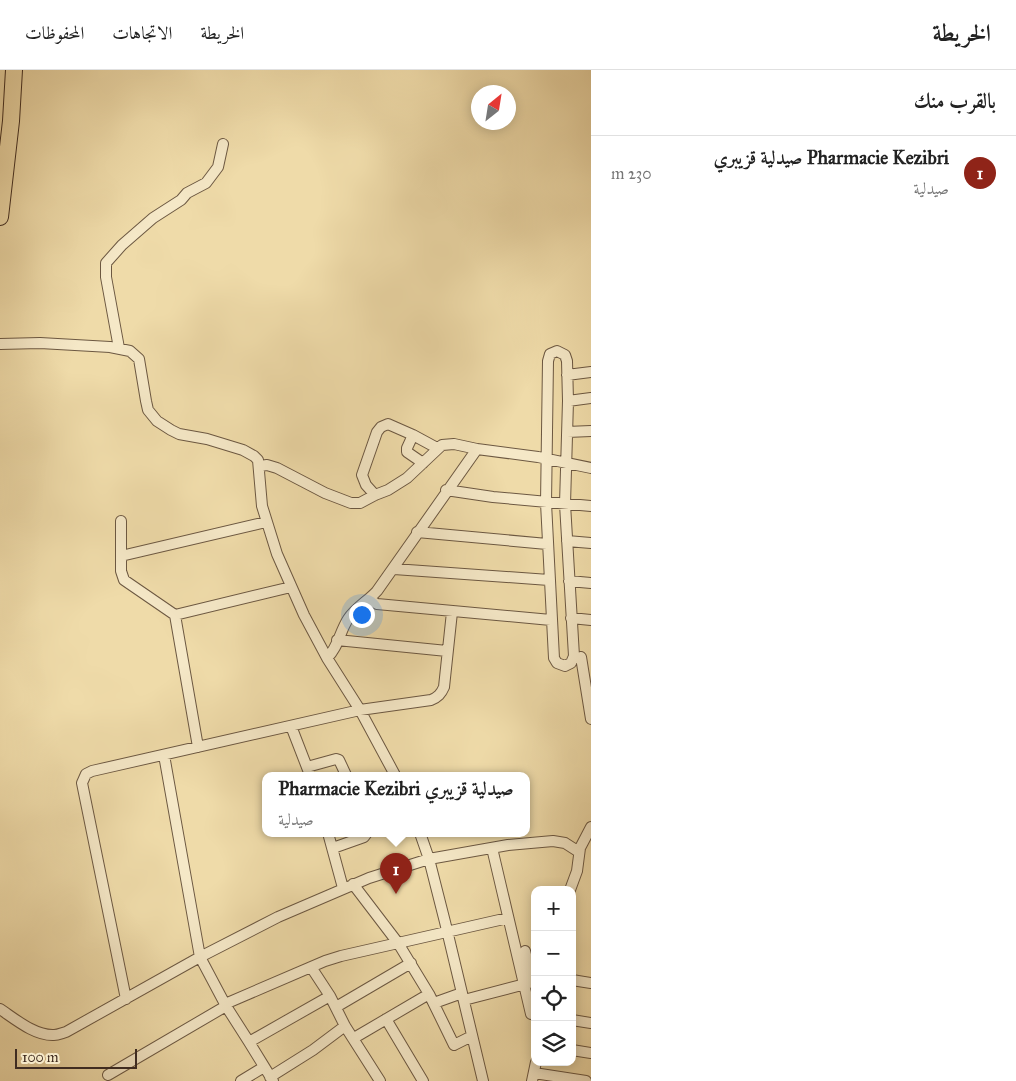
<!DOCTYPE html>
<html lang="ar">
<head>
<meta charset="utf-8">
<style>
	body { margin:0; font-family:"IM FELL Great Primer",Amiri,serif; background:#f6f6f6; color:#222; direction:rtl }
	.controls { position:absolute; right:15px; bottom:15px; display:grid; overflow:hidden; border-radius:10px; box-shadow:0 2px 12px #0003 }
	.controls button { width:45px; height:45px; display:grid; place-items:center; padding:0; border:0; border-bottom:1px solid #e0e0e0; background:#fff; color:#222; font:25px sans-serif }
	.compass { position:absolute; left:471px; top:15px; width:45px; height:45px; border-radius:50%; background:#fff; box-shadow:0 2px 12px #0003; rotate:30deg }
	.scale { position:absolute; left:15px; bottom:12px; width:122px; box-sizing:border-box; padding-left:5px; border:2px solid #402c20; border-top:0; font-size:14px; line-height:18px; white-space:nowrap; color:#402c20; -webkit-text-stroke:4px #f5e8c7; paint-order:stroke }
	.you { position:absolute; left:361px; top:544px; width:18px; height:18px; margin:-12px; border:4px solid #fff; border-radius:50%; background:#1a73e8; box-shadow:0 0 0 8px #1a73e833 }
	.badge { display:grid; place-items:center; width:32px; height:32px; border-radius:50%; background:#8f2418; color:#fff; font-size:16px; font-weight:700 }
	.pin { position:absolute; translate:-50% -41px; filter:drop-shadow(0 1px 2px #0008) }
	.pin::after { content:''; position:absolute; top:26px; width:18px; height:15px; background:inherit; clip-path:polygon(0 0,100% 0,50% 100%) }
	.popup { position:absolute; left:262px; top:702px; width:268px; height:65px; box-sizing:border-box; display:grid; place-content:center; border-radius:10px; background:#fff; filter:drop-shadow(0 1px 4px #0005); font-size:16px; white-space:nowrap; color:#767676 }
	.popup b { font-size:19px; color:#222 }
	.popup::after { content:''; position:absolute; left:50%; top:100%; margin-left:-10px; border:10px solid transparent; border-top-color:#fff }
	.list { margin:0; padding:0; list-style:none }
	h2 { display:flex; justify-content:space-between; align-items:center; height:65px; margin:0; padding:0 20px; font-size:21px }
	h2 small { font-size:16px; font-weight:400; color:#767676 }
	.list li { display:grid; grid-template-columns:32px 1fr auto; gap:15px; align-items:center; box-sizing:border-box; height:75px; padding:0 20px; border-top:1px solid #e0e0e0 }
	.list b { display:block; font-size:19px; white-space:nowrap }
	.list p { margin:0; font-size:16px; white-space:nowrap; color:#767676 }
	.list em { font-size:16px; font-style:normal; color:#767676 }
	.icon { flex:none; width:28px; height:28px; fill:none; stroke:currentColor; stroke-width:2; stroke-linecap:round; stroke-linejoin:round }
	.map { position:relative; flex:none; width:591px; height:1011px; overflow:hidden; direction:ltr }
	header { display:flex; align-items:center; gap:30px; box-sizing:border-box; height:70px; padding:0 25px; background:#fff; border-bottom:1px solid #e0e0e0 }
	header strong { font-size:24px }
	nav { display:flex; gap:28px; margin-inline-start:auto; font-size:18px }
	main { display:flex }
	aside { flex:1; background:#fff }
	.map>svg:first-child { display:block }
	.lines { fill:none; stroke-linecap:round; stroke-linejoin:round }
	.minor-casing { stroke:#6c5842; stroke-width:12 }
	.primary-casing { stroke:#402c20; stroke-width:18 }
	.minor { stroke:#f5e8c7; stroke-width:10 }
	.primary { stroke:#efdba9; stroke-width:16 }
</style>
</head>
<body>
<header>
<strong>الخريطة</strong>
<nav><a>الخريطة</a><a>الاتجاهات</a><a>المحفوظات</a></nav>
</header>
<main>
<aside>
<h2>بالقرب منك<small></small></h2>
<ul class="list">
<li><span class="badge">1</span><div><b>Pharmacie Kezibri صيدلية قزيبري</b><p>صيدلية</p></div><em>230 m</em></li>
</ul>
</aside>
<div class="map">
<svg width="591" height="1011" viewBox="0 0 591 1011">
	<rect width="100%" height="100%" fill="#efdba9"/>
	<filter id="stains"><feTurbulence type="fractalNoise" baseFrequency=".004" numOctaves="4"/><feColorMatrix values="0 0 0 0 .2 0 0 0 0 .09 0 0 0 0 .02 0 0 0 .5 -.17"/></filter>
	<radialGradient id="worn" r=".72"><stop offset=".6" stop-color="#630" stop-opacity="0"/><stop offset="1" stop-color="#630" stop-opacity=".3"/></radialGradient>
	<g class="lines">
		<g class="minor-casing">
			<path id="minor" d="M0,274L40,273L110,277L130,281L139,289L146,331L148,340L157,351L171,360L179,364L207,369L243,380L254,386L258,390L262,436L277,484L304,545L327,588L360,640L395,705
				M119,278L106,207V193L122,175L153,148L181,130L187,123L206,113L218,97L223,74
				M557,281L565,285L567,291L568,331L565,434L574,586L571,593L565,596L557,593L554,588L546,433L548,291L550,284Z
				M567,305L591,302
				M568,331L591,328
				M567,362L591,361
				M423,393L407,382V378L413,365L437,378
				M260,396L267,395L277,398L325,423L351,433H360L375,425L388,420L407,408L442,375L454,374L477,379
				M446,420L493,427L591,436
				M375,425L366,415L362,405L377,362L381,357L388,354L413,365
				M121,451V501L124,510L175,545L291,517
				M417,462L547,474
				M567,471L591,473
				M121,486L266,452
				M394,499L549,510
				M569,511L591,513
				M370,530L377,534L551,550
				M175,545L198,677
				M571,548L591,550
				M337,570L447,581
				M581,587L591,649
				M327,588C338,578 340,561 348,549C356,537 368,531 377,521L477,379L538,387L591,398
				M291,656L310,705
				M164,685L200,887L226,936L249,972L273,1011
				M307,697L336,689L339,690L346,705
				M328,763L343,818
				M420,763L429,789L445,852L483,1011
				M333,778L364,767L367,763
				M492,778L531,944
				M353,814L398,873L429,924L454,975L472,966
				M570,820L577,801L580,778L591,757
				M311,897L330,926L345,956L380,1011
				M572,910L591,913
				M126,929L82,713L86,704L92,701L360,640L431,630C438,627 441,624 444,617L452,542
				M464,930L533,912L525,881
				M434,933L462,923
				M225,934L325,891L341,886L508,848
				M336,937L411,893
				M0,939C15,949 35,966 54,965C58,965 62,963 66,962L200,887L278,847L369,808L429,789L508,775L553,771L565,773L579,782
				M386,949L423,1011
				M572,950L591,953
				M354,968L429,924
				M249,972L330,926
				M572,980L591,983
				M534,1003L586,1011
				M108,1005L226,936
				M270,1007L313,980L345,956
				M241,1011L264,997
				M532,1011L536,992"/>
		</g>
		<g class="primary-casing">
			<path id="primary" d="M0,147L11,51L14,0"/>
		</g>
		<use href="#minor" class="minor"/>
		<use href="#primary" class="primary"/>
	</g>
	<rect width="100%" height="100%" filter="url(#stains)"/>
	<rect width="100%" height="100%" fill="url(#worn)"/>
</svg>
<div class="controls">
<button>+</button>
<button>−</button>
<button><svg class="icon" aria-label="locate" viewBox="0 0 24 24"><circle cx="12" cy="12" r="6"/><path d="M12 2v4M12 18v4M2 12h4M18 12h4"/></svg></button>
<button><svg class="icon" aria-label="layers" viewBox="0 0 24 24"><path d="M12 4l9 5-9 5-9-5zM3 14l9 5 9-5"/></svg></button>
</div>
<svg class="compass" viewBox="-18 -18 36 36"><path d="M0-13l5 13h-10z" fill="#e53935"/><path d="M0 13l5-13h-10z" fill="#767676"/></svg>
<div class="scale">100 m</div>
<div class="you"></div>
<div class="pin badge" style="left:396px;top:824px">1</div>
<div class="popup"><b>Pharmacie Kezibri صيدلية قزيبري</b>صيدلية</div>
</div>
</main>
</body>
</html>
